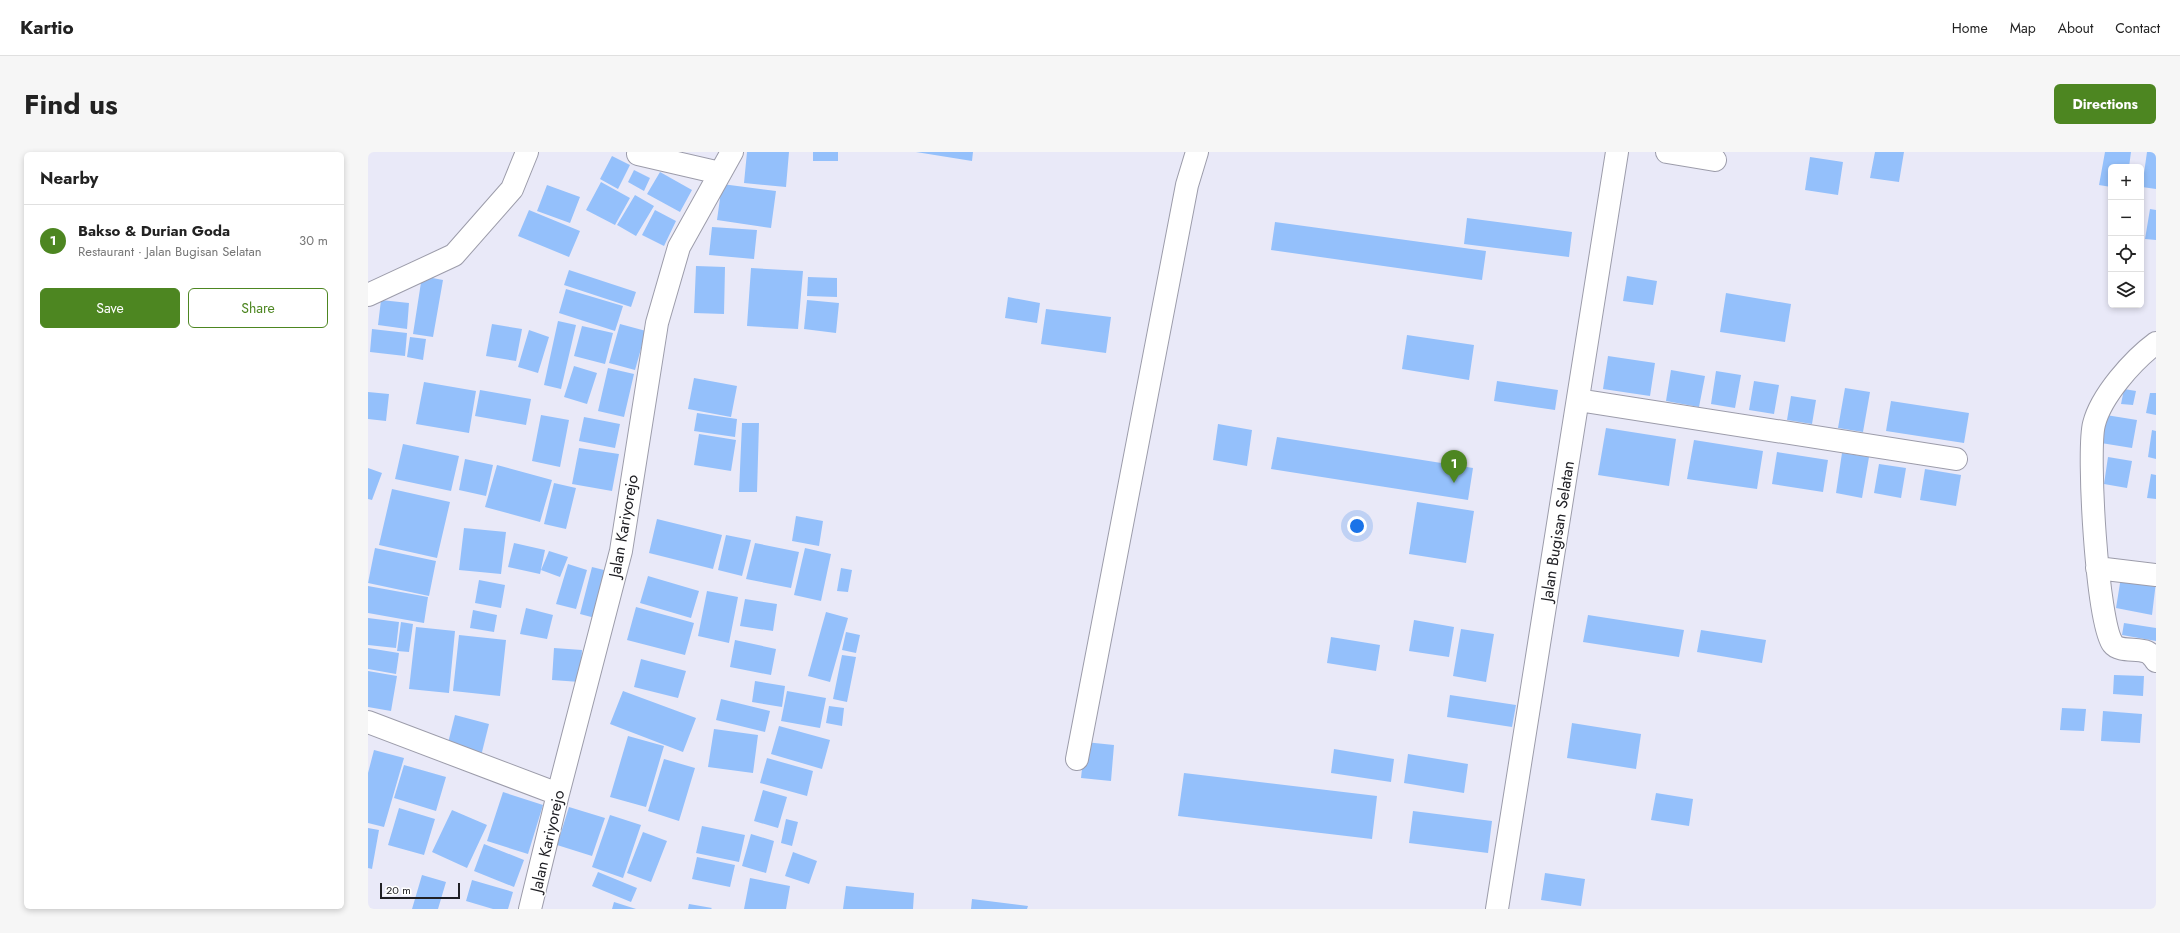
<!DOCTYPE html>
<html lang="en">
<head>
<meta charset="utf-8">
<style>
	body { margin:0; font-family:Jost,sans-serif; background:#f6f6f6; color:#222 }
	.controls { position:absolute; right:12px; top:12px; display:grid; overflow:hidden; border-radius:6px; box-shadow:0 2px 6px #0003 }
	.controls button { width:36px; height:36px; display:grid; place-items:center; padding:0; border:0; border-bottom:1px solid #e0e0e0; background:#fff; color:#222; font:20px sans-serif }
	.scale { position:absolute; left:12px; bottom:10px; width:80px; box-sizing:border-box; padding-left:4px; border:2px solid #202025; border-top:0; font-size:11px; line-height:14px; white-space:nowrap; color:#202025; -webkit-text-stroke:3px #fff; paint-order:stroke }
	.you { position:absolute; left:989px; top:374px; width:14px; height:14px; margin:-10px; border:3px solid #fff; border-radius:50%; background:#1a73e8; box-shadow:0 0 0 6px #1a73e833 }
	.badge { display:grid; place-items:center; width:26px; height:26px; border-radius:50%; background:#4d8621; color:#fff; font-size:13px; font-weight:700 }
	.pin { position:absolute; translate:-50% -33px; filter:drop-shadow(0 1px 2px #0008) }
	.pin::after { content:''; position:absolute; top:21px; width:14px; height:12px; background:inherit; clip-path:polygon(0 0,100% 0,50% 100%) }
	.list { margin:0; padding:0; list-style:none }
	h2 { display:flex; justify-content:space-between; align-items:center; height:52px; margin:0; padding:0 16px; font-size:17px }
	h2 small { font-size:13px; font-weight:400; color:#767676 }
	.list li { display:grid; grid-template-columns:26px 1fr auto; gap:12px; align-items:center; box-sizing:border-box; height:72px; padding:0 16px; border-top:1px solid #e0e0e0 }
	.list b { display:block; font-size:15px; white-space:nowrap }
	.list p { margin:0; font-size:13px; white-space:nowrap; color:#767676 }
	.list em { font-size:13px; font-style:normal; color:#767676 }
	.actions { display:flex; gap:8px; padding:12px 16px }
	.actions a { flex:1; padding:9px 0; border:1px solid #4d8621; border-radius:6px; text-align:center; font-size:14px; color:#4d8621 }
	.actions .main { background:#4d8621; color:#fff }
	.icon { flex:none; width:22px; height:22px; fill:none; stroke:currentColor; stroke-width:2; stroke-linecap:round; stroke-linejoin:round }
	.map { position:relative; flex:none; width:1788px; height:757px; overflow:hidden; border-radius:6px }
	header { display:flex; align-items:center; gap:24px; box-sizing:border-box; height:56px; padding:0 20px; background:#fff; border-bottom:1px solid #e0e0e0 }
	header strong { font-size:19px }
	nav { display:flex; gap:22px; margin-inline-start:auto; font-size:14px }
	.intro { display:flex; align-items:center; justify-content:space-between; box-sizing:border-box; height:96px; padding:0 24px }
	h1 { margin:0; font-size:28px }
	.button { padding:10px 18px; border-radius:6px; background:#4d8621; color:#fff; font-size:14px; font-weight:700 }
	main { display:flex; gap:24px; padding:0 24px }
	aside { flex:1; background:#fff; border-radius:6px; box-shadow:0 2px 6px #0003 }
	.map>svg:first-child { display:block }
	.building { fill:#94c0fb }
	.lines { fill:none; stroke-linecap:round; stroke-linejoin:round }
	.minor-casing { stroke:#9c9caa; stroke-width:24 }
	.minor { stroke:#fff; stroke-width:22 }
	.labels { text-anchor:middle; stroke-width:3; stroke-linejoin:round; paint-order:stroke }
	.street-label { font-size:16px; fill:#202025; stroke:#fff }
</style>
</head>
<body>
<header>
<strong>Kartio</strong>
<nav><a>Home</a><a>Map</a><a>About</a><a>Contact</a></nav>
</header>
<div class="intro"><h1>Find us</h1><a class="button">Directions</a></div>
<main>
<aside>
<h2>Nearby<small></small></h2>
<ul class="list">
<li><span class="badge">1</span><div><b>Bakso &amp; Durian Goda</b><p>Restaurant · Jalan Bugisan Selatan</p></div><em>30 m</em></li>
</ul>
<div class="actions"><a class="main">Save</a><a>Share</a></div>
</aside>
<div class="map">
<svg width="1788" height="757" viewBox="0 0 1788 757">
	<rect width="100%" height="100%" fill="#e9e9f8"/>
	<path class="building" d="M379,0H421L418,35L376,31Z
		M445,0H470V9H445Z
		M548,0H605L604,9Z
		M1507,0H1536L1531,30L1502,26Z
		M1737,0H1763L1761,15H1743V35L1731,33Z
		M1779,0H1788V37L1774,35Z
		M244,4L262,13L250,37L232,27Z
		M1442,5L1475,10L1470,43L1437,38Z
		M266,18L282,26L276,39L260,30Z
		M292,20L324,38L312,60L279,42Z
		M233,30L262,46L247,73L218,58Z
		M354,32L408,39L403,76L349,68Z
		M179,33L212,45L202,71L169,59Z
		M267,43L286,54L268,84L249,73Z
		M1782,57L1788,58V88L1777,87Z
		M161,58L212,79L201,105L150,84Z
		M287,58L308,69L296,94L274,83Z
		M1099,66L1204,80L1201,105L1096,92Z
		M907,70L1118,99L1114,128L903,98Z
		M344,75L389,78L386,107L341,103Z
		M328,114L357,115L356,162L326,161Z
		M383,116L435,119L430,177L379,174Z
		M201,118L268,140L263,155L196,133Z
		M54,124L75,128L65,185L45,182Z
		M1259,124L1289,129L1285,153L1255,149Z
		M440,125L469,126V145L439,144Z
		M198,137L255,154L247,179L191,161Z
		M1358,141L1423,152L1417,190L1352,180Z
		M640,145L672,151L669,171L637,166Z
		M13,148L41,151L39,177L10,173Z
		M439,148L471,151L468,181L436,177Z
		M678,157L743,165L738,201L673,192Z
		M190,169L208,173L193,237L176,233Z
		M124,172L154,177L148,209L118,204Z
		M252,172L278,179L267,218L241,211Z
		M214,174L245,181L237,212L206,204Z
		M4,177L39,181L37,204L2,200Z
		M161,178L181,185L170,221L150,215Z
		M1039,183L1106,193L1101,228L1034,217Z
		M42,185L58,187L55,208L39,205Z
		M1240,204L1287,211L1282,244L1235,237Z
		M206,214L229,221L219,252L196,245Z
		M240,216L266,222L256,265L230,259Z
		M1303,218L1337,224L1331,255L1298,249Z
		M1348,219L1373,223L1367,256L1343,252Z
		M326,226L369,234L363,265L320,257Z
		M1129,229L1190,238L1187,258L1126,249Z
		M1386,229L1411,233L1406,262L1381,258Z
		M56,230L108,239L101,281L48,272Z
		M1477,236L1502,240L1495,280L1470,276Z
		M1756,237L1768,239L1765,253L1753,252Z
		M112,238L163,247L158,273L107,264Z
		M0,240L21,242L18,269L0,267Z
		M1782,241H1788V263L1778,261Z
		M1423,244L1448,248L1444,272L1419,268Z
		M1523,249L1601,261L1596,291L1518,279Z
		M329,261L369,267L367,285L326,279Z
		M173,263L201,268L192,315L164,309Z
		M1738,263L1769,268L1764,296L1733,291Z
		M216,265L252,272L247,296L211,289Z
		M374,271H391L389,340H371Z
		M850,272L884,278L879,314L845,308Z
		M1238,276L1308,287L1301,334L1230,323Z
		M1784,278L1788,279V307L1780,305Z
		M331,282L368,288L363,319L326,313Z
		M909,285L1105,316L1100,348L903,317Z
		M1326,288L1395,299L1389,337L1319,327Z
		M35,292L91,304L83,339L27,327Z
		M211,296L251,302L244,339L204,332Z
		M1409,300L1460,308L1455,340L1404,332Z
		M1474,301L1501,305L1494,346L1468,341Z
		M1740,305L1764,309L1759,336L1736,332Z
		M97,307L125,313L118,344L91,338Z
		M1511,312L1538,316L1533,346L1506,341Z
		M129,313L184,328L172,370L117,355Z
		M0,316L14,321L4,348L0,347Z
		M1557,317L1593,323L1588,354L1552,348Z
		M1783,322L1788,323V347L1779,346Z
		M186,331L208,336L198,377L176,372Z
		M24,337L82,350L69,406L11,393Z
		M1049,350L1106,359L1098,411L1041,402Z
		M428,364L455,369L451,394L424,389Z
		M289,367L354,383L345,417L281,401Z
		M96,376L138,380L133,422L91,418Z
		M358,383L383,388L374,424L350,418Z
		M146,391L177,398L172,422L140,415Z
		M387,391L431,400L423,436L378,427Z
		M7,396L68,409L61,444L0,431Z
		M437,396L463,402L453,449L426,443Z
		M181,399L200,405L192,425L173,418Z
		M200,412L219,418L208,457L188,452Z
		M224,415L244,420L231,467L212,462Z
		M473,416L484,418L480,440L469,439Z
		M280,424L331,439L323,466L272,451Z
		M1753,425L1788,430L1784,463L1748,456Z
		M111,428L137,433L133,456L107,451Z
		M0,434L60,445L56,471L0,461Z
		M339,439L370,445L361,491L330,484Z
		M377,447L409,452L405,479L372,474Z
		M268,455L326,471L317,503L259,488Z
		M158,456L185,463L179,487L152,482Z
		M105,458L129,463L126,480L102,476Z
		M458,460L480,466L462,530L440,524Z
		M1220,463L1316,478L1311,505L1215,490Z
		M0,466L31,470L28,496L0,493Z
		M1046,468L1086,475L1081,505L1041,499Z
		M33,470L45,472L41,500L29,499Z
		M1756,471L1788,476V489L1754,483Z
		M48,475L87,479L81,541L41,537Z
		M1093,477L1126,482L1118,530L1085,524Z
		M1333,478L1398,488L1394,511L1329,500Z
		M478,480L492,483L488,501L474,498Z
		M91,483L138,488L132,544L85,539Z
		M963,485L1012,493L1008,519L959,511Z
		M367,488L408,497L403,523L362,515Z
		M0,496L31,501L28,522L0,517Z
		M186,496L214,498L212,530L184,528Z
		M474,503L488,505L479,550L465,547Z
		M273,507L318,519L310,546L266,535Z
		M0,519L29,524L23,559L0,555Z
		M1746,523L1776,524L1775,544L1745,542Z
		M387,529L417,534L414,555L384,550Z
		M255,539L328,566L315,600L242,572Z
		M419,539L458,546L452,576L413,569Z
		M1082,543L1148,553L1144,575L1079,565Z
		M353,547L402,559L397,580L348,568Z
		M461,554L476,556L474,574L458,571Z
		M1694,556L1718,557L1716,579L1692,578Z
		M1735,559L1774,562L1772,591L1733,589Z
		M87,563L121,572L113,604L79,595Z
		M1204,571L1273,582L1268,617L1199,606Z
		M411,574L462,588L454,617L403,602Z
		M346,577L390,583L385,621L340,615Z
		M260,584L296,594L278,655L242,645Z
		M717,590L746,593L743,629L713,626Z
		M966,597L1026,607L1023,630L963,621Z
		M6,598L36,606L16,675L0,671V621Z
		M1040,602L1100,612L1096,641L1036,631Z
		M399,606L445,619L439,644L392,631Z
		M296,607L327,616L311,669L280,659Z
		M36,613L78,625L68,659L26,646Z
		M816,621L1009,644L1004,687L810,664Z
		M395,638L419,645L410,676L386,669Z
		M135,640L175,653L160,702L119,689Z
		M1288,641L1325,647L1321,674L1283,668Z
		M201,655L237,666L224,704L189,693Z
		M31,656L67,667L56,703L20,693Z
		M84,658L119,673L99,716L64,700Z
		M1045,659L1124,669L1120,701L1041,691Z
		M242,663L273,673L255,726L224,715Z
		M418,667L430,670L424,694L413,691Z
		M334,674L377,683L371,710L328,701Z
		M0,676L11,678L4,717L0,716Z
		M275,680L299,689L283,730L259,721Z
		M383,682L406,689L398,721L374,714Z
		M116,692L156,708L146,735L106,719Z
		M425,700L449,709L441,732L417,724Z
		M329,705L367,713L362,735L324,727Z
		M230,720L269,736L263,750L224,734Z
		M1177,721L1217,727L1213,754L1173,748Z
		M54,723L78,730L70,757H44Z
		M382,726L422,734L418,757H376Z
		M104,728L145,740L140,757H125L98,749Z
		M478,734L546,741L545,757H475Z
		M604,747L660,754L659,757H603Z
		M246,750L268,757H244Z
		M321,752L344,756L343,757H320Z"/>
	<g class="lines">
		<g class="minor-casing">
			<path id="minor" d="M1299,0L1347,8
				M270,2L352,21
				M0,143L86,103L144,37L159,0
				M1788,191C1765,208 1733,244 1726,272C1719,299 1729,472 1745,492C1751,500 1770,496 1779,500C1783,502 1786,506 1788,509
				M1210,248L1588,307
				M1729,416L1788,423
				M0,570L190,642
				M709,607L819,33L829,0
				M162,757L190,642L253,399L289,171L311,95L364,0
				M1129,757L1249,0"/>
		</g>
		<use href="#minor" class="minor"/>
	</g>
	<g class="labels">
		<g class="street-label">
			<text transform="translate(255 374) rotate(-80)" y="6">Jalan Kariyorejo</text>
			<text transform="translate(1189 379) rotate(-81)" y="6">Jalan Bugisan Selatan</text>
			<text transform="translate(179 689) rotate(-77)" y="6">Jalan Kariyorejo</text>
		</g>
	</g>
</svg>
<div class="controls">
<button>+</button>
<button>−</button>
<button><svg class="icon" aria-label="locate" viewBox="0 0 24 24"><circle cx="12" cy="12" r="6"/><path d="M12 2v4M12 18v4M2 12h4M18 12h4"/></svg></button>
<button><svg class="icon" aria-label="layers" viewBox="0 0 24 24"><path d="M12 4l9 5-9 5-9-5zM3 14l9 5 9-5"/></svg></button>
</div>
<div class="scale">20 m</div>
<div class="you"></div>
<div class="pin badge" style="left:1086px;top:331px">1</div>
</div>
</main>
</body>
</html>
